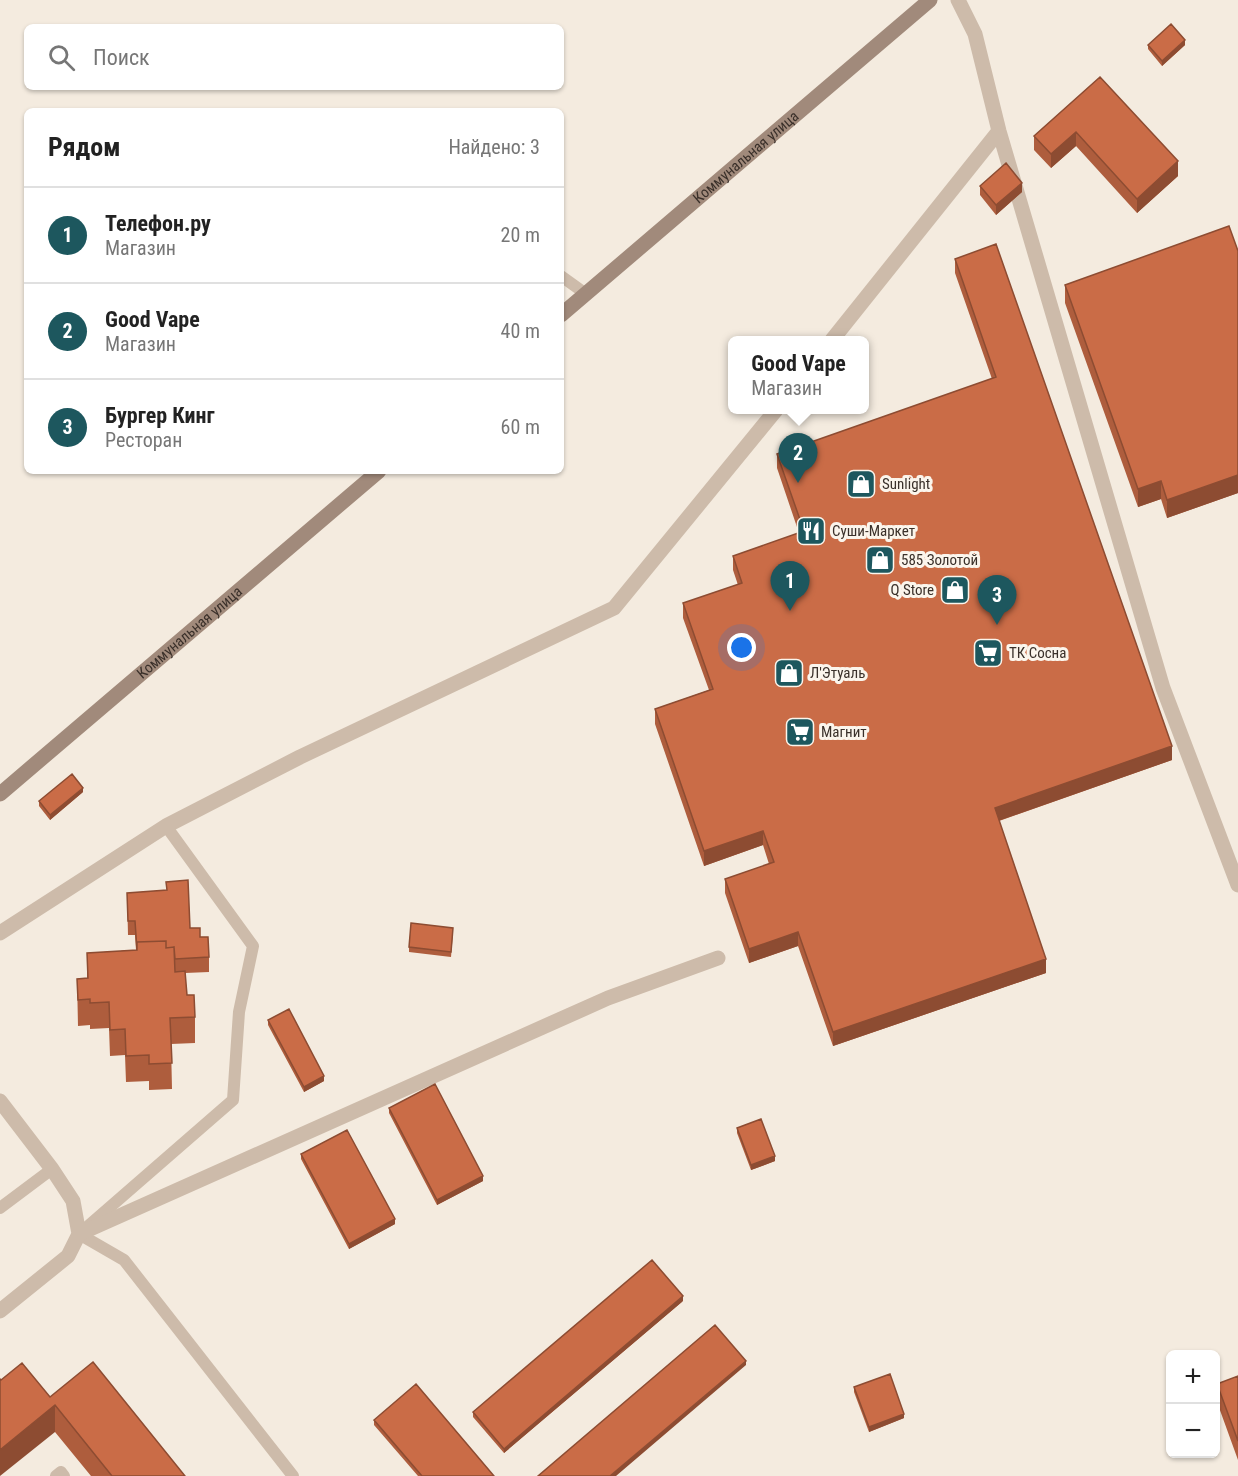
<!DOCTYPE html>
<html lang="ru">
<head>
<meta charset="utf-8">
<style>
	body { margin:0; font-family:"Roboto Condensed",sans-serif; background:#f6f6f6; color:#222 }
	.controls { position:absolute; right:18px; bottom:18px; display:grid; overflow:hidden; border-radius:9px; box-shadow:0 2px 4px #0004 }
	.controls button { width:54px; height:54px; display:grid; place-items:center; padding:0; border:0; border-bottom:2px solid #e0e0e0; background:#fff; color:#222; font:30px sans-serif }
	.you { position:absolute; left:742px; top:648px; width:21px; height:21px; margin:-15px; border:4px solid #fff; border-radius:50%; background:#1a73e8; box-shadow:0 0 0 9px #1a73e833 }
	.badge { display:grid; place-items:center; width:39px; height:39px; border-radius:50%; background:#1d575e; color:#fff; font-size:20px; font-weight:700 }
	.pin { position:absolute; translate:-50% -50px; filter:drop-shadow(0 2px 3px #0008) }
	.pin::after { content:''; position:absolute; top:32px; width:21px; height:18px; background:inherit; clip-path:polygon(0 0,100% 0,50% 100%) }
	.popup { position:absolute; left:728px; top:336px; width:141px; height:78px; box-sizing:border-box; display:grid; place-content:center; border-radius:9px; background:#fff; filter:drop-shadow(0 2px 4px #0005); font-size:20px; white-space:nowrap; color:#767676 }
	.popup b { font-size:22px; color:#222 }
	.popup::after { content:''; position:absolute; left:50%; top:100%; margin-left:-12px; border:12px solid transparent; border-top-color:#fff }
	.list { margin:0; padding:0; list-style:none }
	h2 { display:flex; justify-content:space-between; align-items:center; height:78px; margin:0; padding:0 24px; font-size:26px }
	h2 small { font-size:20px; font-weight:400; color:#767676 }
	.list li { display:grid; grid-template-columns:39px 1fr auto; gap:18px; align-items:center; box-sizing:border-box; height:96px; padding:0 24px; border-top:2px solid #e0e0e0 }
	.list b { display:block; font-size:22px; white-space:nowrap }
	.list p { margin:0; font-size:20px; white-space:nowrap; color:#767676 }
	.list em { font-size:20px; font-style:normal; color:#767676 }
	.icon { flex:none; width:33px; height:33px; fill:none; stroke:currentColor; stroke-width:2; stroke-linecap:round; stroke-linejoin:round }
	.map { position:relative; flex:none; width:1238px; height:1476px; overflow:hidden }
	.search { position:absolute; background:#fff; box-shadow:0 2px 4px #0004; left:24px; top:24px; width:540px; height:66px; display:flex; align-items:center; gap:15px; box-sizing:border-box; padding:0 21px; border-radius:9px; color:#767676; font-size:22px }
	.panel { position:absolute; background:#fff; box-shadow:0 2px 4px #0004; left:24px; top:108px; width:540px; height:366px; border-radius:9px }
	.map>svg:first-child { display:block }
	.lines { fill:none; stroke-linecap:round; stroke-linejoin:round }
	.service { stroke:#cdbbaa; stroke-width:12 }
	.minor { stroke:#cdbbaa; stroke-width:15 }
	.secondary { stroke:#a18a7b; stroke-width:15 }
	.wall { fill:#ae5d3d }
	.shaded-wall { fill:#8d4c32 }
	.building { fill:#ca6c47; stroke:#8d4c32; stroke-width:1.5 }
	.labels { text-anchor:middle; stroke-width:6; stroke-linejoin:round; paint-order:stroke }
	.street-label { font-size:15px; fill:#3a302a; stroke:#fbf5ec }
	.poi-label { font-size:15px; fill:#3a302a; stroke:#fbf5ec; text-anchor:start }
</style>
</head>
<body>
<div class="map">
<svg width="1238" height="1476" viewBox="0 0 1238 1476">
	<rect width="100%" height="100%" fill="#f4ebdf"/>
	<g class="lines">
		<path class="service" d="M561,276L586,294
			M166,826L253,946L239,1012L233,1100L79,1234L124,1260L293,1476
			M0,1208L52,1169
			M56,1476L61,1472L64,1476"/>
		<path class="minor" d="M958,0L975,34L999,131L1163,688L1238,885
			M832,340L999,131
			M0,933L166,826L300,757L614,608L776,410
			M0,1101L52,1169L73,1201L79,1234L68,1256L0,1311
			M79,1234L608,998L718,958"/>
		<g class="secondary">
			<path id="s1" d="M561,315L930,0"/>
			<path id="s2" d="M0,794L379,471"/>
		</g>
	</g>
	<path class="wall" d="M1148,45H1185L1162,66L1148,49Z
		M1100,77L1178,176L1137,213L1076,146L1051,168L1034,150V136Z
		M980,186L1022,192L996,215L980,195Z
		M1238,251V493L1167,518L1161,499L1138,507L1065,303V285Z
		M955,259L1172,760L999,821L1046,973L833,1046L798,946L749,963L725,893V879L769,864L763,845L704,866L655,724V709L709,690L683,618V603L738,585L733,570V556L799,533L777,468V454L992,379L955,273Z
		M83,792L50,820L39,806V801Z
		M127,893L190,928L200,937L209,957V972L185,973L187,995L195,1017V1043L171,1044L172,1089L149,1090V1081L126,1082L125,1055L110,1056L109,1028L90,1029V1025L78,1026L77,979L87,978V953L136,950L135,935H128Z
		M453,933L451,957L409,952V947Z
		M268,1020L324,1081L304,1092L268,1025Z
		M389,1108L483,1181L437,1205L389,1113Z
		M737,1128L775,1161L751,1170L737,1133Z
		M301,1154L395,1224L349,1249L301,1159Z
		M683,1301L504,1453L473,1417V1412Z
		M1238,1376V1460L1217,1402V1384Z
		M1,1380L50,1397L185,1476H91L55,1432Z
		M854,1387L904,1418L869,1432L854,1392Z
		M374,1420L494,1476H418L374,1425Z"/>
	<path class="shaded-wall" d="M1185,40V45L1162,66V61Z
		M1076,132V146L1051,168V154Z
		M1178,161V176L1137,213V199Z
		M1022,183V192L996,215V205Z
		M1238,475V493L1167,518V500Z
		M1161,481V499L1138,507V489Z
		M1172,746V760L995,822V808Z
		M83,788V792L50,820V815Z
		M763,831V845L704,866V851Z
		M798,932V946L749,963V949Z
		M1046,959V973L833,1046V1032Z
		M324,1076V1081L304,1092V1087Z
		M775,1156V1161L751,1170V1165Z
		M483,1176V1181L437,1205V1200Z
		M395,1219V1224L349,1249V1244Z
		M683,1296V1301L504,1453V1449Z
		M746,1361V1365L616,1476H610Z
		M55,1405V1432L0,1476V1450Z
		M904,1414V1418L869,1432V1427Z"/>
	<path class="building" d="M1171,24L1185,40L1162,61L1148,45Z
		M1100,77L1178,161L1137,199L1076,132L1051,154L1034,136Z
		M1006,163L1022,183L996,205L980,186Z
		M1229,226L1238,251V475L1167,500L1161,481L1138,489L1065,285Z
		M996,244L1172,746L995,808L1046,959L833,1032L798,932L749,949L725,879L774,862L763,831L704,851L655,709L713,689L683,603L742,583L733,556L804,531L777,454L996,377L955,259Z
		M72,774L83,788L50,815L39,801Z
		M188,880L190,928H200V937H208L209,957L175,959L174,947L166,948V941L137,942V950L135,921H128L127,893L167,890L166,882Z
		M411,923L453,928L451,952L409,947Z
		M166,941V948L174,947L175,972L185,971L187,995H194L195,1017L170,1018L172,1063L149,1064V1055L126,1056L125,1029L110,1030L109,1002L90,1003V999L78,1000L77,979L88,978L87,953L137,950V942Z
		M289,1009L324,1076L304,1087L268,1020Z
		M435,1084L483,1176L437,1200L389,1108Z
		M761,1119L775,1156L751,1165L737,1128Z
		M347,1130L395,1219L349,1244L301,1154Z
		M652,1260L683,1296L504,1449L473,1412Z
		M715,1325L746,1361L610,1476H538Z
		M93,1362L185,1476H112L55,1405L0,1450V1379L1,1380L22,1363L50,1397Z
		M890,1374L904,1414L869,1427L854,1387Z
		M1238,1376V1441L1217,1384Z
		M416,1384L494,1476H422L374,1420Z"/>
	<defs>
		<g id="shop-square" transform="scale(1.5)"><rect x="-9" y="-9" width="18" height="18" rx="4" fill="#1d575e" stroke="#fbf5ec"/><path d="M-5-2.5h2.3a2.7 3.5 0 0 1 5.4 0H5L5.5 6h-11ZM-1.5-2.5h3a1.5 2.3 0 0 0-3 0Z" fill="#fff"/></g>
		<g id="restaurant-square" transform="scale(1.5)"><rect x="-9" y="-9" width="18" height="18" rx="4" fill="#1d575e" stroke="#fbf5ec"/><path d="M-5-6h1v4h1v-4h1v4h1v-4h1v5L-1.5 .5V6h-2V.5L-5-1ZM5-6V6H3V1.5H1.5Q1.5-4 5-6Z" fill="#fff"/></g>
		<g id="supermarket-square" transform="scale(1.5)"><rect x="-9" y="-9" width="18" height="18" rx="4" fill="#1d575e" stroke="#fbf5ec"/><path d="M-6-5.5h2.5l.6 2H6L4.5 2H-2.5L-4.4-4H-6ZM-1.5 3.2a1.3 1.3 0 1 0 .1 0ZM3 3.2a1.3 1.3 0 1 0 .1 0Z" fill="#fff"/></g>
	</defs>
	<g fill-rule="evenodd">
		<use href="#shop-square" x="861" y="484"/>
		<use href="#restaurant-square" x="811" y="531"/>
		<use href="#shop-square" x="880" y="560"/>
		<use href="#shop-square" x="955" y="590"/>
		<use href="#supermarket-square" x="988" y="653"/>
		<use href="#shop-square" x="789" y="673"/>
		<use href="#supermarket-square" x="800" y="732"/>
	</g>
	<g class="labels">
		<g class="street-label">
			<text dy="5" stroke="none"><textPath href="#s1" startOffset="243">Коммунальная улица</textPath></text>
			<text dy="5" stroke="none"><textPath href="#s2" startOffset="249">Коммунальная улица</textPath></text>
		</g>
		<g class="poi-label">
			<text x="882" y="489">Sunlight</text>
			<text x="832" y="536">Суши-Маркет</text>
			<text x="901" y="565">585 Золотой</text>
			<text x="934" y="595" text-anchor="end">Q Store</text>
			<text x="1009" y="658">ТК Сосна</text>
			<text x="810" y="678">Л'Этуаль</text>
			<text x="821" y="737">Магнит</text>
		</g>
	</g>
</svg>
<div class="controls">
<button>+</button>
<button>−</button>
</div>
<div class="you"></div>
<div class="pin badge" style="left:790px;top:611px">1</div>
<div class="pin badge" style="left:798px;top:483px">2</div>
<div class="popup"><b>Good Vape</b>Магазин</div>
<div class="pin badge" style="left:997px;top:625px">3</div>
<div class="search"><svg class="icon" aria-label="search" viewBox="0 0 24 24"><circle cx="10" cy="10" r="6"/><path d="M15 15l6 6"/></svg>Поиск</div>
<section class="panel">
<h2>Рядом<small>Найдено: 3</small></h2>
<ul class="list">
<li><span class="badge">1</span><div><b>Телефон.ру</b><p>Магазин</p></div><em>20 m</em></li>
<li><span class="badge">2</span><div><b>Good Vape</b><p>Магазин</p></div><em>40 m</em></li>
<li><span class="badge">3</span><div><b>Бургер Кинг</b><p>Ресторан</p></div><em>60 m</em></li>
</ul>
</section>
</div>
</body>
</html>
